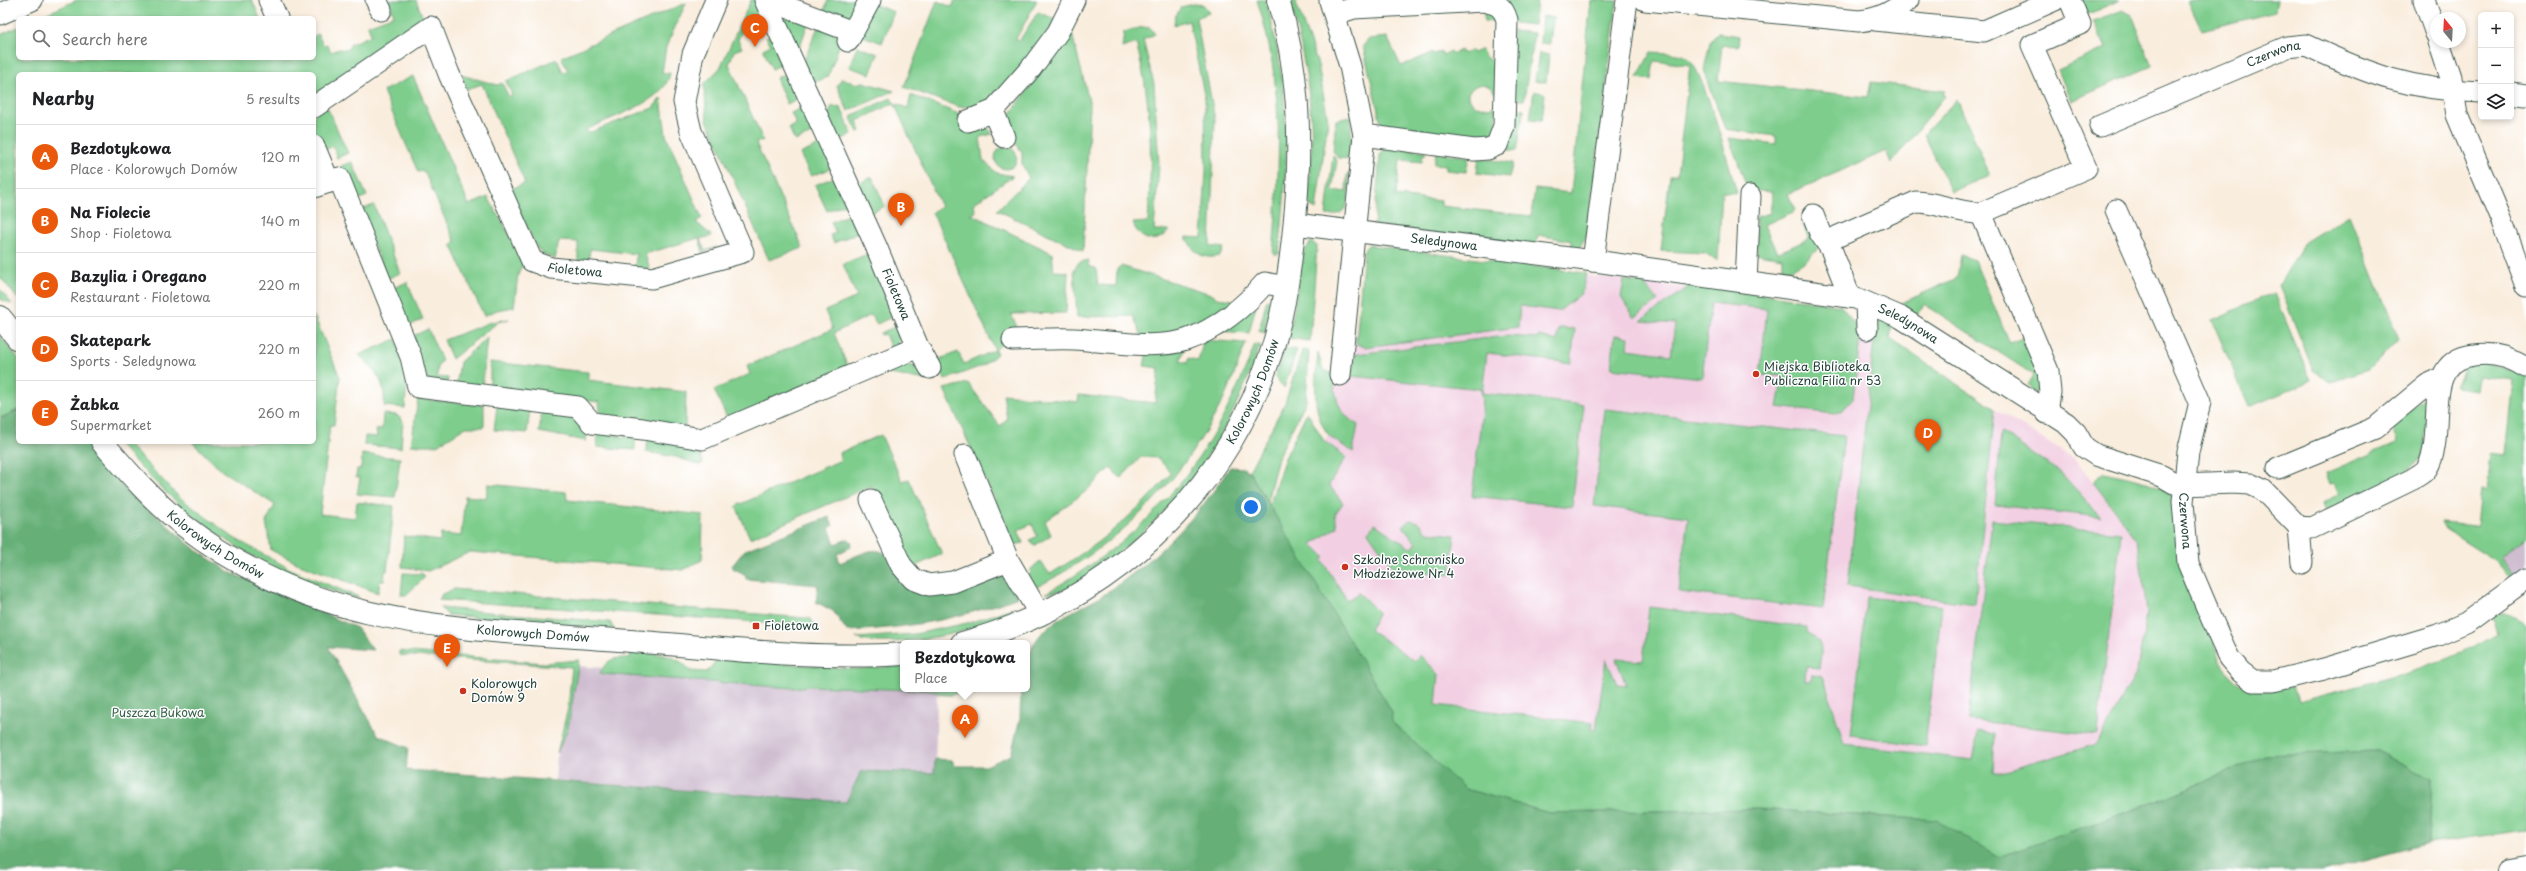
<!DOCTYPE html>
<html lang="en">
<head>
<meta charset="utf-8">
<style>
	body { margin:0; font-family:"Playpen Sans",sans-serif; background:#f6f6f6; color:#202124 }
	.controls { position:absolute; right:12px; top:12px; display:grid; overflow:hidden; border-radius:6px; box-shadow:0 2px 6px #0003 }
	.controls button { width:36px; height:36px; display:grid; place-items:center; padding:0; border:0; border-bottom:1px solid #e0e0e0; background:#fff; color:#202124; font:20px sans-serif }
	.compass { position:absolute; left:2430px; top:12px; width:36px; height:36px; border-radius:50%; background:#fff; box-shadow:0 2px 6px #0003; rotate:342deg }
	.you { position:absolute; left:1251px; top:507px; width:14px; height:14px; margin:-10px; border:3px solid #fff; border-radius:50%; background:#1a73e8; box-shadow:0 0 0 6px #1a73e833 }
	.badge { display:grid; place-items:center; width:26px; height:26px; border-radius:50%; background:#ea580c; color:#fff; font-size:13px; font-weight:700 }
	.pin { position:absolute; translate:-50% -33px; filter:drop-shadow(0 1px 2px #0008) }
	.pin::after { content:''; position:absolute; top:21px; width:14px; height:12px; background:inherit; clip-path:polygon(0 0,100% 0,50% 100%) }
	.popup { position:absolute; left:900px; top:640px; width:130px; height:52px; box-sizing:border-box; display:grid; place-content:center; border-radius:6px; background:#fff; filter:drop-shadow(0 1px 3px #0005); font-size:13px; white-space:nowrap; color:#757577 }
	.popup b { font-size:15px; color:#202124 }
	.popup::after { content:''; position:absolute; left:50%; top:100%; margin-left:-8px; border:8px solid transparent; border-top-color:#fff }
	.list { margin:0; padding:0; list-style:none }
	h2 { display:flex; justify-content:space-between; align-items:center; height:52px; margin:0; padding:0 16px; font-size:17px }
	h2 small { font-size:13px; font-weight:400; color:#757577 }
	.list li { display:grid; grid-template-columns:26px 1fr auto; gap:12px; align-items:center; box-sizing:border-box; height:64px; padding:0 16px; border-top:1px solid #e0e0e0 }
	.list b { display:block; font-size:15px; white-space:nowrap }
	.list p { margin:0; font-size:13px; white-space:nowrap; color:#757577 }
	.list em { font-size:13px; font-style:normal; color:#757577 }
	.icon { flex:none; width:22px; height:22px; fill:none; stroke:currentColor; stroke-width:2; stroke-linecap:round; stroke-linejoin:round }
	.map { position:relative; flex:none; width:2526px; height:871px; overflow:hidden }
	.search { position:absolute; background:#fff; box-shadow:0 2px 6px #0003; left:16px; top:16px; width:300px; height:44px; display:flex; align-items:center; gap:10px; box-sizing:border-box; padding:0 14px; border-radius:6px; color:#757577; font-size:15px }
	.panel { position:absolute; background:#fff; box-shadow:0 2px 6px #0003; left:16px; top:72px; width:300px; height:372px; border-radius:6px }
	.map>svg:first-child { display:block }
	.built { fill:#f2cfe2 }
	.industrial { fill:#cfbdd0 }
	.green { fill:#7ecd8d; stroke:#4e8560 }
	.forest { fill:#66b078; stroke:#427656 }
	.lines { fill:none; stroke-linecap:round; stroke-linejoin:round }
	.street-casing { stroke:#40574d; stroke-width:23 }
	.secondary-casing { stroke:#40574d; stroke-width:24 }
	.highway-casing { stroke:#40574d; stroke-width:24 }
	.street { stroke:#fff; stroke-width:21 }
	.secondary { stroke:#fff; stroke-width:22 }
	.highway { stroke:#fff; stroke-width:22 }
	.poi-dot { fill:#c8321e; stroke:#fff; stroke-width:1.5 }
	.labels { text-anchor:middle; stroke-width:3; stroke-linejoin:round; paint-order:stroke }
	.street-label { font-size:12px; fill:#1f3d34; stroke:#fff }
	.poi-label { font-size:12px; fill:#1f3d34; stroke:#fff; text-anchor:start }
	.park-label { font-size:12px; fill:#37614a; stroke:#fff }
</style>
</head>
<body>
<div class="map">
<svg width="2526" height="871" viewBox="0 0 2526 871">
	<rect width="100%" height="100%" fill="#fff"/>
	<filter id="ink" filterUnits="userSpaceOnUse"><feTurbulence type="fractalNoise" baseFrequency=".025" numOctaves="2"/><feDisplacementMap in="SourceGraphic" scale="8" xChannelSelector="R" yChannelSelector="G"/><feConvolveMatrix kernelMatrix="1 2 1 2 8 2 1 2 1" color-interpolation-filters="sRGB"/></filter>
	<filter id="wash" filterUnits="userSpaceOnUse"><feTurbulence type="fractalNoise" baseFrequency=".012" numOctaves="4" result="noise"/><feDisplacementMap in="SourceGraphic" scale="16" xChannelSelector="R" yChannelSelector="G"/><feGaussianBlur stdDeviation="0.9" result="paint"/><feColorMatrix in="noise" values="0 0 0 0 0 0 0 0 0 0 0 0 0 0 0 0 0 1.4 0 .05"/><feComposite in="paint" operator="in"/></filter>
	<g filter="url(#wash)">
		<rect width="100%" height="100%" fill="#f9eddd"/>
		<path class="built" d="M1367,246L1767,299L1841,306L1857,327L1875,330L1848,586L1975,604L1995,409L2077,461L2138,541L2147,613L2137,671L2097,744L2002,772L1922,775L1392,712L1274,513L1328,435L1324,372L1350,375Z"/>
		<path class="industrial" d="M2526,534V567L2510,579L2494,559Z
			M578,666L937,691L935,773L861,771L846,802L555,780L557,753L568,728Z"/>
		<path class="green" d="M77,0H252L260,18H37Z
			M388,0H416L425,23L314,100V74H18V299L0,277V35L18,27V58H277L284,63L296,58H314V36L318,34L323,45L327,44L331,52L339,49L347,50L351,44L371,35L368,25L394,15Z
			M751,0H760L772,26L763,30L758,22L743,29L738,40L742,48L734,51L729,64L763,140L756,143L803,248L769,260L707,120L704,84L720,68Z
			M828,0H859L851,21L823,14Z
			M955,0H1037L1016,39L1019,41L1038,12L1057,20L1001,93L978,106L959,107L904,87L937,1L952,7Z
			M1257,0H1265L1268,8C1291,97 1289,163 1279,254H1273C1280,165 1285,86 1257,0Z
			M1290,0H1295L1318,65L1328,120L1316,210C1304,204 1309,188 1310,177C1316,116 1305,59 1290,0Z
			M1506,0H1537L1534,25L1514,23Z
			M1591,0L1617,1L1587,235L1579,248L1572,247V241L1538,235L1535,249L1374,225L1380,155L1386,148L1425,151V155L1423,154L1422,162L1400,160L1396,196L1441,201V206L1531,216L1535,189L1571,193Z
			M2080,0H2120L2086,15Z
			M2188,0H2277L2275,12L2202,30Z
			M686,3L666,47L662,73H670C666,103 609,117 586,130L588,133L653,108L661,98L666,135L702,218L696,222L712,236L700,239L705,251L717,247L703,253L699,238L645,254L650,270H635L636,254L590,249L588,265L578,263V242L559,241L555,259L543,254L537,248L509,190L525,183L482,84L465,90L461,75L498,85L502,83L509,97L512,95L506,81L557,59L563,72L568,71L561,57Z
			M873,4L894,12L882,43L860,35Z
			M1194,4L1204,5L1209,13L1196,18L1215,120L1210,246L1224,248L1220,256C1202,260 1194,253 1186,237L1202,238L1206,171L1205,99L1189,21L1174,25L1175,17L1181,7Z
			M2123,10L2132,15L2152,66L2071,101L2058,70L2106,48L2093,21Z
			M777,11L809,21L797,54Z
			M1483,11L1495,16L1499,21L1497,43L1495,21H1485Z
			M1542,16L1553,18L1550,44L1540,43Z
			M818,27L843,35L828,77L810,84L802,65Z
			M1143,27L1150,28L1155,34L1143,40L1154,84L1159,165L1154,230H1169C1157,246 1139,241 1133,223L1148,222C1152,157 1153,106 1136,43L1122,48L1124,32Z
			M1071,30L1090,105L1083,251L997,210L1029,178L1022,164V152L1009,135L1007,119Z
			M1513,31L1534,33L1524,100L1510,99Z
			M775,33L788,62L772,69L763,49L771,45L766,37Z
			M1718,33L1739,36L1738,46L1722,45L1718,81L1868,97L1871,82L1945,91L1943,94L1945,96L1891,163L1886,151L1788,194L1795,210L1793,212L1764,225L1777,253L1809,239L1803,224L1809,225L1819,248C1808,258 1799,269 1783,271V258L1757,254L1756,217L1770,213L1773,192L1748,190L1729,138L1776,144V136L1725,129L1704,70L1710,42Z
			M1387,37L1401,66L1432,53L1433,55L1441,51L1443,55L1451,51L1453,54L1461,50L1463,54L1471,50L1473,53L1482,49L1484,56L1500,67L1495,93C1487,81 1476,82 1468,93V97L1475,106L1490,108L1495,105L1498,128L1488,142L1382,128L1363,46L1369,39Z
			M857,46L878,54L870,74L849,67Z
			M1651,52C1661,53 1679,52 1687,57C1703,67 1730,169 1737,193L1722,192L1718,261L1705,253L1661,251L1670,175H1677L1690,65L1654,61L1651,80L1637,78Z
			M1539,53L1549,55L1546,82L1535,81Z
			M792,71L803,96L787,104L776,78Z
			M413,76L469,205L488,197L524,261L518,275L514,307L497,310L484,316L451,244L455,242L424,171L418,172L383,91Z
			M842,78L856,84L863,82L894,91L848,111L837,86Z
			M1534,91L1545,94L1542,120L1530,119Z
			M911,95L959,114L963,124C975,124 987,121 992,134L980,137L983,160L997,173L1013,176L973,204L976,212L971,214L1052,253L1054,271L1068,272L1066,313L1011,314L1018,329L995,350L997,354L984,365L945,380L937,360L958,352L964,364L995,350L932,212L941,207L894,103L857,121L861,131L858,132L851,118L853,115L891,98L894,103L908,108Z
			M1957,99L1990,175L1951,192L1924,134Z
			M807,105L819,131L795,141L789,128L796,124L791,113Z
			M832,106L841,108L852,134L839,141L826,120Z
			M327,107L348,153L337,158L333,146L323,151L314,135V115Z
			M1510,108L1524,109L1517,151L1509,150Z
			M1351,117V159L1338,158L1333,151L1336,120Z
			M824,143L833,168L811,176L800,154Z
			M995 158a11 11 0 1 1 22 0a11 11 0 1 1-22 0Z
			M1436,153L1469,157L1466,172L1446,170V165L1434,164Z
			M1333,155L1337,161L1332,190L1346,192L1347,174H1349C1349,194 1352,218 1326,215Z
			M1479,158L1513,163L1509,177L1477,173Z
			M352,162L367,196L355,201L341,166Z
			M837,176L850,202L827,211L815,185Z
			M872,177L885,206L871,213L858,184Z
			M374,205L400,273L387,279L360,210Z
			M853,213L861,231L834,243L830,235L836,233L831,222Z
			M2349,215L2399,339L2368,370L2331,382L2313,370L2279,285L2304,243Z
			M1311,242L1317,246L1310,341L1287,338L1294,310L1301,256Z
			M1368,245L1586,273L1582,293L1559,311L1520,306L1518,327L1365,347L1356,344L1364,250Z
			M870,253L898,314L877,324L871,315L834,333L849,370L728,420L714,390L750,374L747,366L833,329L825,311L857,297L843,264Z
			M1961,255L1974,260L2010,343L2025,337L2040,373L2041,389L2036,392L2029,391L2031,387L2028,385L2034,375L1924,304L1915,318L1895,306L1957,278Z
			M1089,260L1088,266L1096,268L1098,285L1116,286L1117,269L1121,266L1211,294L1217,298L1234,300L1224,311L1176,336L1142,337L1133,316L1077,317L1074,270L1079,262Z
			M1624,280L1642,283L1659,301L1634,318L1621,297Z
			M407,282L423,319L407,327L391,289Z
			M1694,283L1841,306L1857,327L1860,339L1853,399L1842,411L1834,414L1777,407L1783,376L1760,375L1767,309L1711,303L1702,378L1611,368L1615,335L1629,337L1628,349L1671,355L1675,324L1641,321Z
			M0,289L12,304L0,299Z
			M2274,293L2311,381L2249,407L2212,320Z
			M1267,299L1271,302L1264,333L1259,331Z
			M1256,305L1249,333L1217,331Z
			M314,316L340,377L334,425H330L320,514L355,518L357,502L394,506L387,571H385L384,581H380L378,593L297,563L271,550L266,522L275,505L222,471L192,442H314Z
			M509,319L498,322L452,359L444,340L491,322Z
			M1885,320L1892,327L1890,339L1995,409L1975,604L1848,586L1875,330L1880,321Z
			M900,325L904,330L897,347L891,349L885,334L881,335L880,333Z
			M1559,328L1575,329L1571,363L1487,353L1482,393L1584,405L1572,507L1472,496L1482,410L1481,389L1350,376L1356,354L1506,336L1538,338L1539,336L1557,341Z
			M428,329L442,361L438,366L437,377L448,378V381L429,383L411,337Z
			M0,336L18,358V410L0,418Z
			M487,337L482,390L456,386L460,362Z
			M396,339L407,381L405,408L384,406C386,380 376,372 359,355Z
			M1204,340L1246,343C1239,360 1234,377 1226,394C1183,481 1123,542 1037,587L1029,578L1031,569L1040,561L1050,574C1096,547 1136,514 1171,473L1158,458L1141,457L1121,478L1110,468L1085,492L1045,521L1051,535L1034,546L1030,540L1037,536L1032,524L1018,530L1023,543L1015,545L944,389L968,383L1000,426L1007,419L1003,394L1078,402L1079,395L1155,403L1159,368L1144,366L1147,351L1185,347L1180,361L1187,363L1189,358L1198,361Z
			M1255,344L1260,345C1229,437 1184,503 1107,562C1090,575 1068,593 1046,593C1153,532 1213,460 1255,344Z
			M1285,348L1297,350L1284,388L1275,377Z
			M1302,350L1309,351L1306,401L1278,457L1267,501L1249,471L1285,403Z
			M1318,352L1323,370L1334,374C1334,395 1338,414 1358,425L1353,452C1346,447 1334,441 1328,434C1310,410 1316,380 1318,352Z
			M490,362L588,372V380L686,392L685,427L604,418L600,412L599,402L490,390Z
			M901,362L924,370L926,380L883,373Z
			M2484,362L2526,375V537L2500,557L2513,576L2510,579L2495,561L2446,530L2442,523L2477,526L2481,489L2486,490L2490,453L2505,455L2513,380L2479,376L2477,390L2456,387L2466,364Z
			M2427,395L2430,405L2422,458L2407,472L2327,514L2323,503L2339,494L2334,483L2330,484L2326,473L2396,443L2398,442L2392,424Z
			M418,399L484,405V427H466L437,445H411Z
			M497,406L530,409L527,433L494,430Z
			M1605,409L1844,436L1823,609L1679,592L1688,517L1594,506Z
			M542,411L571,414L582,429L587,432L586,441L539,432Z
			M1307,412L1324,441L1346,457L1329,485L1343,503L1335,514L1337,527L1312,544L1325,557L1322,560L1347,600L1359,593L1378,612L1370,630L1415,661L1420,655L1439,674L1436,705L1593,723L1592,729H1596L1606,659L1617,684L1626,685L1616,659L1643,661L1649,607L1807,627V632C1824,642 1822,649 1819,668L1806,667L1805,681H1811L1812,674L1820,675L1824,678L1844,744L1973,760L1978,731L1995,734L1993,772H2002L2097,744L2137,671L2147,613L2138,541L2093,482L2104,472C2120,476 2165,482 2172,498C2174,502 2174,509 2175,513L2219,660C2241,695 2256,693 2293,686L2298,702C2364,683 2438,670 2497,633L2492,617C2503,609 2516,617 2526,623V830L2429,843L2432,778L2414,772L2377,751L2265,755L2158,801L1999,857L1936,820L1757,809L1549,813L1465,789L1391,722L1392,712L1269,506L1284,460Z
			M383,414L397,415L403,421L401,448L364,445L365,436L377,437L376,430L382,429Z
			M2001,432L2062,474L2101,517L1995,505Z
			M598,433L635,438V450L597,447Z
			M881,435L902,481L909,479L942,554L909,569L871,486L750,538L736,506L841,460L839,453Z
			M648,439L698,449L703,463L700,465L676,457L646,452Z
			M117,442H126L179,497L234,538L292,570L359,597L354,598C252,567 187,521 117,442Z
			M362,454L400,458L395,497L357,494L360,478L356,477L357,469H361Z
			M488,484L566,492L567,500L703,515L702,560L683,570L470,552L428,571L402,567L404,536L440,541L441,534L461,536L465,496L486,498Z
			M1410,520L1418,522L1427,532L1455,535L1450,575L1393,568L1368,532L1375,524L1412,549L1416,543L1403,526Z
			M1992,520L2121,533L2097,735L1968,720Z
			M403,573L423,574L425,577L406,595H401Z
			M454,589L806,618L811,619L815,626L439,600L442,594Z
			M1867,597L1942,606L1925,746L1851,735Z
			M1015,607C999,631 882,651 856,638L915,634L972,622Z
			M440,608L610,622L614,629L448,615Z
			M399,651L544,663L579,660L568,728L557,753L568,708L572,667L399,655Z
			M631,652C652,654 677,652 690,671L707,672L715,662L722,659L856,669L903,666V689H971L950,695L938,694L937,691L809,686L793,688L600,674C607,658 613,658 630,658Z"/>
		<path class="forest" d="M18,410V442H87L124,488L196,550L231,573L357,628L373,650L328,647L378,735L408,748L406,770L846,802L861,771L934,773L935,759L952,760L955,766H986L1011,755L1020,718L1021,689H1027C1027,667 1027,646 1045,630C1061,614 1086,607 1105,594C1157,558 1196,520 1230,467L1243,468L1249,471L1392,712V722L1465,789L1549,813L1757,809L1936,820L1999,857L2158,801L2265,755L2377,751L2414,772L2432,778L2429,843L2322,871H0V419Z
			M829,517L833,526L829,528L835,544L848,539L852,542L851,547L837,554L840,563C880,545 881,543 906,579L995,574L1009,578L1018,597C960,619 909,628 847,631L833,611L816,602L818,585L746,579V575L731,567L745,550Z"/>
	</g>
	<g filter="url(#ink)">
		<g class="lines">
			<g class="street-casing">
				<g id="street">
					<path d="M269,0L277,18"/>
					<path d="M376,0L381,10"/>
					<path id="s1" d="M765,0L876,246L918,347L930,368"/>
					<path d="M768,0L853,32"/>
					<path d="M1645,0L1859,21C1879,19 1892,12 1908,0"/>
					<path d="M2424,0L2436,34"/>
					<path d="M1330,1L1350,66L1364,135L1340,375"/>
					<path d="M0,14L32,0"/>
					<path d="M1335,14L1354,8L1484,1C1497,4 1503,6 1507,20L1504,126L1497,145L1488,149L1474,150L1364,135"/>
					<path d="M1875,20L1984,31L2055,0"/>
					<path d="M848,41L870,0"/>
					<path d="M2439,42L2451,78L2457,115L2501,219L2526,286"/>
					<path d="M2511,93L2526,95"/>
					<path id="s2" d="M314,107L431,27L449,74L532,261L551,268L652,278L743,252L691,131L684,102L693,54L716,0"/>
					<path d="M993,111L1004,137"/>
					<path d="M968,121L993,111L1032,67L1058,32L1074,0"/>
					<path id="s3" d="M2100,126L2287,47L2306,45C2370,75 2410,90 2481,92"/>
					<path d="M314,146L329,182L314,187"/>
					<path d="M329,182L339,178L411,357L418,387L578,407L592,423L643,429L702,439L918,347"/>
					<path id="s4" d="M2116,210L2200,402L2188,452L2183,502L2188,563L2219,636L2229,658L2241,672L2253,681H2273L2324,669L2438,635L2466,623L2526,579"/>
					<path d="M1981,213L2048,371L2050,392L2047,413"/>
					<path d="M1813,215L1820,233L1831,249L1850,297"/>
					<path id="s5" d="M1295,224L1602,262L1856,298L1900,317L2066,423L2076,433L2084,447L2096,455L2162,476L2174,483L2184,485L2233,483L2250,484L2263,490L2299,527L2312,528L2413,479C2417,476 2424,473 2427,468C2448,435 2418,361 2474,355C2493,352 2510,357 2526,367"/>
					<path d="M1827,241L1916,202C1939,202 1959,214 1981,213L2086,168L2032,45L2080,24L2070,0"/>
					<path d="M1593,261L1627,0"/>
					<path d="M1746,282L1750,196"/>
					<path d="M1866,304L1867,329"/>
					<path d="M1013,340C1033,340 1054,338 1074,339C1107,341 1155,350 1186,340C1216,330 1245,306 1265,283L1286,287"/>
					<path d="M2278,468L2375,428L2427,385L2440,379"/>
					<path d="M871,500L901,565L913,579L929,585L953,582L1008,560L965,455"/>
					<path d="M2299,527L2302,563"/>
					<path d="M1008,560L1040,615"/>
				</g>
			</g>
			<g class="secondary-casing">
				<g id="secondary">
					<path d="M0,317L18,339"/>
					<path id="s6" d="M102,442C127,471 153,501 183,525C322,633 466,628 631,641C721,648 813,660 903,654"/>
					<path id="s7" d="M962,643C1107,604 1224,497 1271,353C1286,307 1292,255 1296,207C1301,137 1299,68 1278,0"/>
				</g>
			</g>
			<g class="highway-casing">
				<path id="highway" d="M2508,871L2526,868"/>
			</g>
			<use href="#street" class="street"/>
			<use href="#secondary" class="secondary"/>
			<use href="#highway" class="highway"/>
		</g>
	</g>
	<g class="poi-dot">
		<circle cx="1756" cy="374" r="4"/>
		<circle cx="1345" cy="567" r="4"/>
		<rect x="752" y="622" width="8" height="8" rx="2"/>
		<circle cx="463" cy="691" r="4"/>
	</g>
	<g class="labels">
		<g class="street-label">
			<text dy="4" stroke="none"><textPath href="#s3" startOffset="188">Czerwona</textPath></text>
			<text dy="4" stroke="none"><textPath href="#s5" startOffset="150">Seledynowa</textPath></text>
			<text dy="4" stroke="none"><textPath href="#s2" startOffset="441">Fioletowa</textPath></text>
			<text dy="4" stroke="none"><textPath href="#s1" startOffset="322">Fioletowa</textPath></text>
			<text dy="4" stroke="none"><textPath href="#s5" startOffset="624">Seledynowa</textPath></text>
			<text dy="4" stroke="none"><textPath href="#s7" startOffset="399">Kolorowych Domów</textPath></text>
			<text dy="4" stroke="none"><textPath href="#s4" startOffset="330">Czerwona</textPath></text>
			<text dy="4" stroke="none"><textPath href="#s6" startOffset="154">Kolorowych Domów</textPath></text>
			<text dy="4" stroke="none"><textPath href="#s6" startOffset="489">Kolorowych Domów</textPath></text>
		</g>
		<g class="poi-label">
			<text x="1764" y="371">Miejska Biblioteka<tspan x="1764" dy="14">Publiczna Filia nr 53</tspan></text>
			<text x="1353" y="564">Szkolne Schronisko<tspan x="1353" dy="14">Młodzieżowe Nr 4</tspan></text>
			<text x="764" y="630">Fioletowa</text>
			<text x="471" y="688">Kolorowych<tspan x="471" dy="14">Domów 9</tspan></text>
		</g>
		<g class="park-label">
			<text x="158" y="717">Puszcza Bukowa</text>
		</g>
	</g>
</svg>
<div class="controls">
<button>+</button>
<button>−</button>
<button><svg class="icon" aria-label="layers" viewBox="0 0 24 24"><path d="M12 4l9 5-9 5-9-5zM3 14l9 5 9-5"/></svg></button>
</div>
<svg class="compass" viewBox="-18 -18 36 36"><path d="M0-13l5 13h-10z" fill="#e53935"/><path d="M0 13l5-13h-10z" fill="#757577"/></svg>
<div class="you"></div>
<div class="pin badge" style="left:965px;top:738px">A</div>
<div class="popup"><b>Bezdotykowa</b>Place</div>
<div class="pin badge" style="left:901px;top:226px">B</div>
<div class="pin badge" style="left:755px;top:47px">C</div>
<div class="pin badge" style="left:1928px;top:452px">D</div>
<div class="pin badge" style="left:447px;top:667px">E</div>
<div class="search"><svg class="icon" aria-label="search" viewBox="0 0 24 24"><circle cx="10" cy="10" r="6"/><path d="M15 15l6 6"/></svg>Search here</div>
<section class="panel">
<h2>Nearby<small>5 results</small></h2>
<ul class="list">
<li><span class="badge">A</span><div><b>Bezdotykowa</b><p>Place · Kolorowych Domów</p></div><em>120 m</em></li>
<li><span class="badge">B</span><div><b>Na Fiolecie</b><p>Shop · Fioletowa</p></div><em>140 m</em></li>
<li><span class="badge">C</span><div><b>Bazylia i Oregano</b><p>Restaurant · Fioletowa</p></div><em>220 m</em></li>
<li><span class="badge">D</span><div><b>Skatepark</b><p>Sports · Seledynowa</p></div><em>220 m</em></li>
<li><span class="badge">E</span><div><b>Żabka</b><p>Supermarket</p></div><em>260 m</em></li>
</ul>
</section>
</div>
</body>
</html>
